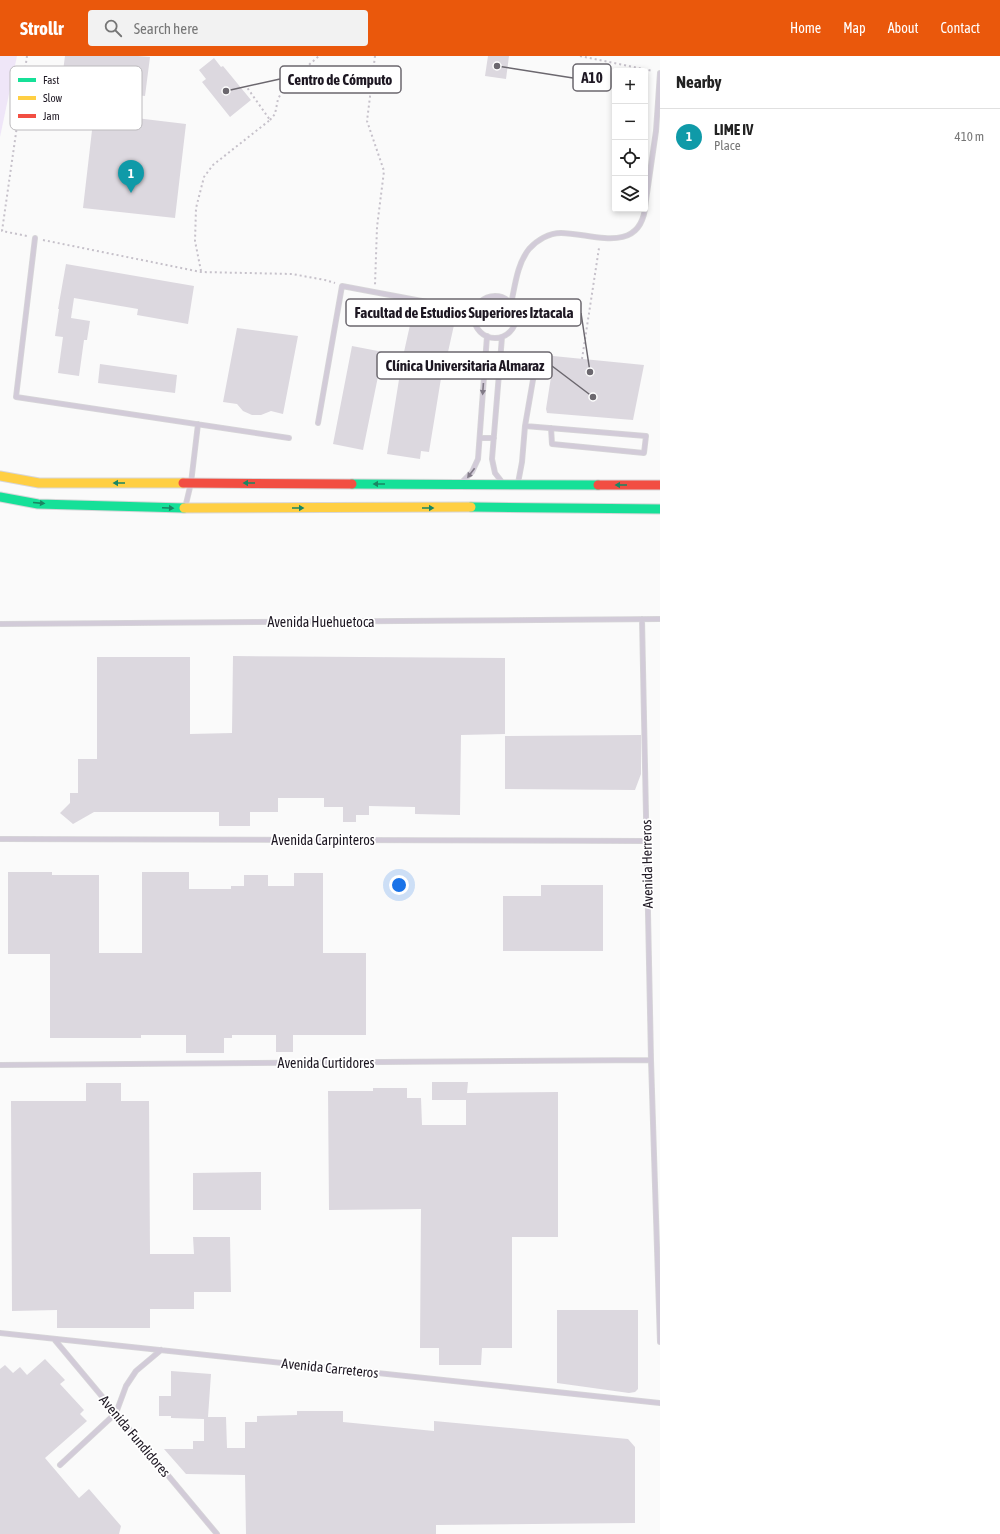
<!DOCTYPE html>
<html lang="en">
<head>
<meta charset="utf-8">
<style>
	body { margin:0; font-family:"Asap Condensed",sans-serif; background:#f2f2f2; color:#222 }
	.controls { position:absolute; right:12px; top:12px; display:grid; overflow:hidden; border-radius:4px; box-shadow:0 2px 6px #0003 }
	.controls button { width:36px; height:36px; display:grid; place-items:center; padding:0; border:0; border-bottom:1px solid #e0e0e0; background:#fff; color:#222; font:20px sans-serif }
	.you { position:absolute; left:399px; top:829px; width:14px; height:14px; margin:-10px; border:3px solid #fff; border-radius:50%; background:#1a73e8; box-shadow:0 0 0 6px #1a73e833 }
	.badge { display:grid; place-items:center; width:26px; height:26px; border-radius:50%; background:#ea580c; color:#fff; font-size:13px; font-weight:700 }
	.pin { position:absolute; translate:-50% -33px; filter:drop-shadow(0 1px 2px #0008) }
	.pin::after { content:''; position:absolute; top:21px; width:14px; height:12px; background:inherit; clip-path:polygon(0 0,100% 0,50% 100%) }
	.list { margin:0; padding:0; list-style:none }
	h2 { display:flex; justify-content:space-between; align-items:center; height:52px; margin:0; padding:0 16px; font-size:17px }
	h2 small { font-size:13px; font-weight:400; color:#767676 }
	.list li { display:grid; grid-template-columns:26px 1fr auto; gap:12px; align-items:center; box-sizing:border-box; height:56px; padding:0 16px; border-top:1px solid #e0e0e0 }
	.list b { display:block; font-size:15px; white-space:nowrap }
	.list p { margin:0; font-size:13px; white-space:nowrap; color:#767676 }
	.list em { font-size:13px; font-style:normal; color:#767676 }
	.icon { flex:none; width:22px; height:22px; fill:none; stroke:currentColor; stroke-width:2; stroke-linecap:round; stroke-linejoin:round }
	.map { position:relative; flex:none; width:660px; height:1478px; overflow:hidden }
	header { display:flex; align-items:center; gap:24px; box-sizing:border-box; height:56px; padding:0 20px; background:#ea580c; color:#fff }
	header strong { font-size:19px }
	nav { display:flex; gap:22px; margin-inline-start:auto; font-size:14px }
	.search { width:280px; height:36px; background:#f2f2f2; display:flex; align-items:center; gap:10px; box-sizing:border-box; padding:0 14px; border-radius:4px; color:#767676; font-size:15px }
	main { display:flex }
	aside { flex:1; background:#fff }
	.map>svg:first-child { display:block }
	.green { fill:#efe6f8 }
	.building { fill:#dcd8df }
	.lines { fill:none; stroke-linecap:round; stroke-linejoin:round }
	.lane-casing { stroke:#d7d6d8; stroke-width:6 }
	.fast-casing { stroke:#d7d6d8; stroke-width:11 }
	.slow-casing { stroke:#d7d6d8; stroke-width:11 }
	.jam-casing { stroke:#d7d6d8; stroke-width:11 }
	.path { stroke:#c6c1ca; stroke-width:2; stroke-dasharray:2 3; stroke-linecap:butt }
	.lane { stroke:#d2cbd8; stroke-width:4.5 }
	.fast { stroke:#16e098; stroke-width:9 }
	.slow { stroke:#ffcf43; stroke-width:9 }
	.jam { stroke:#f24e42; stroke-width:9 }
	.oneway { fill:#817a87 }
	.oneway2 { fill:#1a8663 }
	.labels { text-anchor:middle; stroke-width:3.5; stroke-linejoin:round; paint-order:stroke }
	.street-label { font-size:14px; fill:#1e1823; stroke:#fff }
	.key { fill:#fff; stroke:#bcbabd; stroke-width:1 }
	.key-label { font-size:11px; fill:#1e1823 }
	.leader { fill:none; stroke:#6b676e; stroke-width:1.5 }
	.callout-dot { fill:#6b676e; stroke:#fff; stroke-width:1.5 }
	.callout { fill:#fff; stroke:#6b676e; stroke-width:1.5 }
	.callout-label { font-size:15px; text-anchor:middle; font-weight:bold; fill:#1e1823 }
</style>
</head>
<body>
<header>
<strong>Strollr</strong>
<div class="search"><svg class="icon" aria-label="search" viewBox="0 0 24 24"><circle cx="10" cy="10" r="6"/><path d="M15 15l6 6"/></svg>Search here</div>
<nav><a>Home</a><a>Map</a><a>About</a><a>Contact</a></nav>
</header>
<main>
<div class="map">
<svg width="660" height="1478" viewBox="0 0 660 1478">
	<rect width="100%" height="100%" fill="#fafafa"/>
	<path class="green" d="M0,0H17L0,81Z"/>
	<path class="building" d="M65,0H138L150,1L145,40L61,30Z
		M488,0H509L506,23L485,20Z
		M214,2L221,11L223,10L251,44L230,61L202,26L206,23L199,14Z
		M94,57L186,68L175,162L83,152Z
		M66,208L194,230L188,268L137,259L138,253L74,242L71,262L90,265L87,284H84L79,320L58,317L63,281L55,280L59,253H58Z
		M412,260L454,269L446,305L444,304L429,396L421,395L420,403L387,398L402,305Z
		M237,272L298,280L283,358L271,355L261,359H252L243,355L237,348L223,346Z
		M352,290L383,296L363,394L333,388Z
		M553,300L644,309L633,364L547,357L546,353L551,321H550Z
		M100,308L177,319L175,337L98,327Z
		M233,600L505,602V678L461,679L460,759L415,758V751L369,750V759H356V766H343V751H324V742H278V756H250V770H219V756H94L73,768L60,757L70,747V737H78V703H97V601H190V678L232,677Z
		M641,679V718L635,734L505,733V680Z
		M8,816H52V819H99V897H142V816H189V833H231V830H244V819H268V830H294V817H323V897H366V979H293V996H276V979H232V982H224V997H186V979H141V982H50V898H8Z
		M541,829H603V895H503V840H541Z
		M432,1026H468L467,1037L558,1036V1181H512V1292H482L481,1309H439V1292H420L421,1153L329,1154L328,1035H373V1032H407V1042H421L422,1069H466V1044H432Z
		M86,1027H121V1045H149L150,1198H194L193,1181H230L231,1236H194V1253H150V1272H57V1254L12,1255L11,1045H86Z
		M261,1116V1154H193V1117Z
		M557,1254H638V1333L635,1336L629,1337L557,1327Z
		M45,1303L65,1324L60,1328L84,1354L80,1358L87,1365L45,1402L79,1442L89,1433L121,1470L119,1478H0V1313L5,1309L13,1317L20,1311L27,1319Z
		M171,1315L211,1318L208,1361H226L227,1392H245V1366H257V1360L297,1359V1355H343V1366L434,1375V1365L628,1383L635,1391V1467L436,1469V1478H246L245,1419L186,1418L164,1393H193V1385H204V1363L171,1362V1360H159V1340H171Z"/>
	<g class="lines">
		<g class="lane-casing">
			<path id="lane" d="M645,151L656,75L660,17
				M35,182L16,341L289,382
				M474 261a21 21 0 1 1 42 0a21 21 0 1 1-42 0Z
				M511,248C515,230 517,208 529,193C537,184 549,177 561,177C591,177 638,199 645,153
				M502,281L492,403L495,417L502,426
				M318,367L342,230L475,255
				M525,370L646,380L644,397L552,388L551,372
				M480,382H494
				M463,425L472,416L478,403L487,280
				M518,427L522,406L525,370L534,318
				M185,452L191,427L198,368
				M642,563L651,1004L660,1286
				M0,568L660,563
				M0,783L647,785
				M0,1009L651,1004
				M0,1277L660,1347
				M54,1283L217,1478
				M60,1409L116,1357L126,1330L136,1315L161,1294"/>
		</g>
		<g class="fast-casing">
			<path id="fast" d="M352,428L598,429
				M0,441L38,448L184,452
				M471,451L660,453"/>
		</g>
		<g class="slow-casing">
			<path id="slow" d="M0,420L39,427H183
				M184,452L471,451"/>
		</g>
		<g class="jam-casing">
			<path id="jam" d="M183,427L352,428
				M598,429H660"/>
		</g>
		<path class="path" d="M27,0L2,175L27,180
			M375,0L367,65L384,115L377,171L375,229
			M580,0L653,15
			M270,64L275,58L278,43L286,29L319,0
			M43,184L201,216L292,218L325,224L335,227
			M201,215L195,185L196,152L204,121L213,109L270,64L246,30
			M582,303L599,192"/>
		<use href="#lane" class="lane"/>
		<use href="#fast" class="fast"/>
		<use href="#slow" class="slow"/>
		<use href="#jam" class="jam"/>
	</g>
	<defs><path id="oneway-solid" d="M-6-.8H1V-3.2L6.5 0L1 3.2V.8H-6Z"/></defs>
	<g class="oneway">
		<use href="#oneway-solid" transform="translate(483 333) rotate(94)"/>
		<use href="#oneway-solid" transform="translate(471 417) rotate(127)"/>
	</g>
	<g class="oneway2">
		<use href="#oneway-solid" transform="translate(119 427) rotate(-180)"/>
		<use href="#oneway-solid" transform="translate(249 427) rotate(-180)"/>
		<use href="#oneway-solid" transform="translate(379 428) rotate(-180)"/>
		<use href="#oneway-solid" transform="translate(621 429) rotate(180)"/>
		<use href="#oneway-solid" transform="translate(39 447) rotate(5)"/>
		<use href="#oneway-solid" transform="translate(168 452) rotate(2)"/>
		<use href="#oneway-solid" transform="translate(298 452)"/>
		<use href="#oneway-solid" transform="translate(428 452)"/>
	</g>
	<g class="labels">
		<g class="street-label">
			<text x="321" y="571">Avenida Huehuetoca</text>
			<text x="323" y="789">Avenida Carpinteros</text>
			<text transform="translate(647 808) rotate(-91)" y="5">Avenida Herreros</text>
			<text x="326" y="1012">Avenida Curtidores</text>
			<text transform="translate(330 1312) rotate(6)" y="5">Avenida Carreteros</text>
			<text transform="translate(135 1380) rotate(50)" y="5">Avenida Fundidores</text>
		</g>
	</g>
	<rect x="10" y="10" width="132" height="64" rx="6" class="key"/>
	<rect x="18" y="22" width="18" height="4" fill="#16e098"/>
	<rect x="18" y="40" width="18" height="4" fill="#ffcf43"/>
	<rect x="18" y="58" width="18" height="4" fill="#f24e42"/>
	<g class="key-label">
		<text x="43" y="28">Fast</text>
		<text x="43" y="46">Slow</text>
		<text x="43" y="64">Jam</text>
	</g>
	<path class="leader" d="M497 10L573 22M226 35L280 23M590 316L581 257M593 341L552 310"/>
	<g class="callout-dot">
		<circle cx="497" cy="10" r="4"/>
		<circle cx="226" cy="35" r="4"/>
		<circle cx="590" cy="316" r="4"/>
		<circle cx="593" cy="341" r="4"/>
	</g>
	<g class="callout">
		<rect x="573" y="8" width="38" height="27" rx="4"/>
		<rect x="280" y="10" width="121" height="27" rx="4"/>
		<rect x="346" y="243" width="235" height="27" rx="4"/>
		<rect x="377" y="296" width="175" height="27" rx="4"/>
	</g>
	<g class="callout-label">
		<text x="592" y="27">A10</text>
		<text x="340" y="29">Centro de Cómputo</text>
		<text x="464" y="262">Facultad de Estudios Superiores Iztacala</text>
		<text x="465" y="315">Clínica Universitaria Almaraz</text>
	</g>
</svg>
<div class="controls">
<button>+</button>
<button>−</button>
<button><svg class="icon" aria-label="locate" viewBox="0 0 24 24"><circle cx="12" cy="12" r="6"/><path d="M12 2v4M12 18v4M2 12h4M18 12h4"/></svg></button>
<button><svg class="icon" aria-label="layers" viewBox="0 0 24 24"><path d="M12 4l9 5-9 5-9-5zM3 14l9 5 9-5"/></svg></button>
</div>
<div class="you"></div>
<div class="pin badge" style="left:131px;top:137px;background:#0f9aa8">1</div>
</div>
<aside>
<h2>Nearby<small></small></h2>
<ul class="list">
<li><span class="badge" style="background:#0f9aa8">1</span><div><b>LIME IV</b><p>Place</p></div><em>410 m</em></li>
</ul>
</aside>
</main>
</body>
</html>
